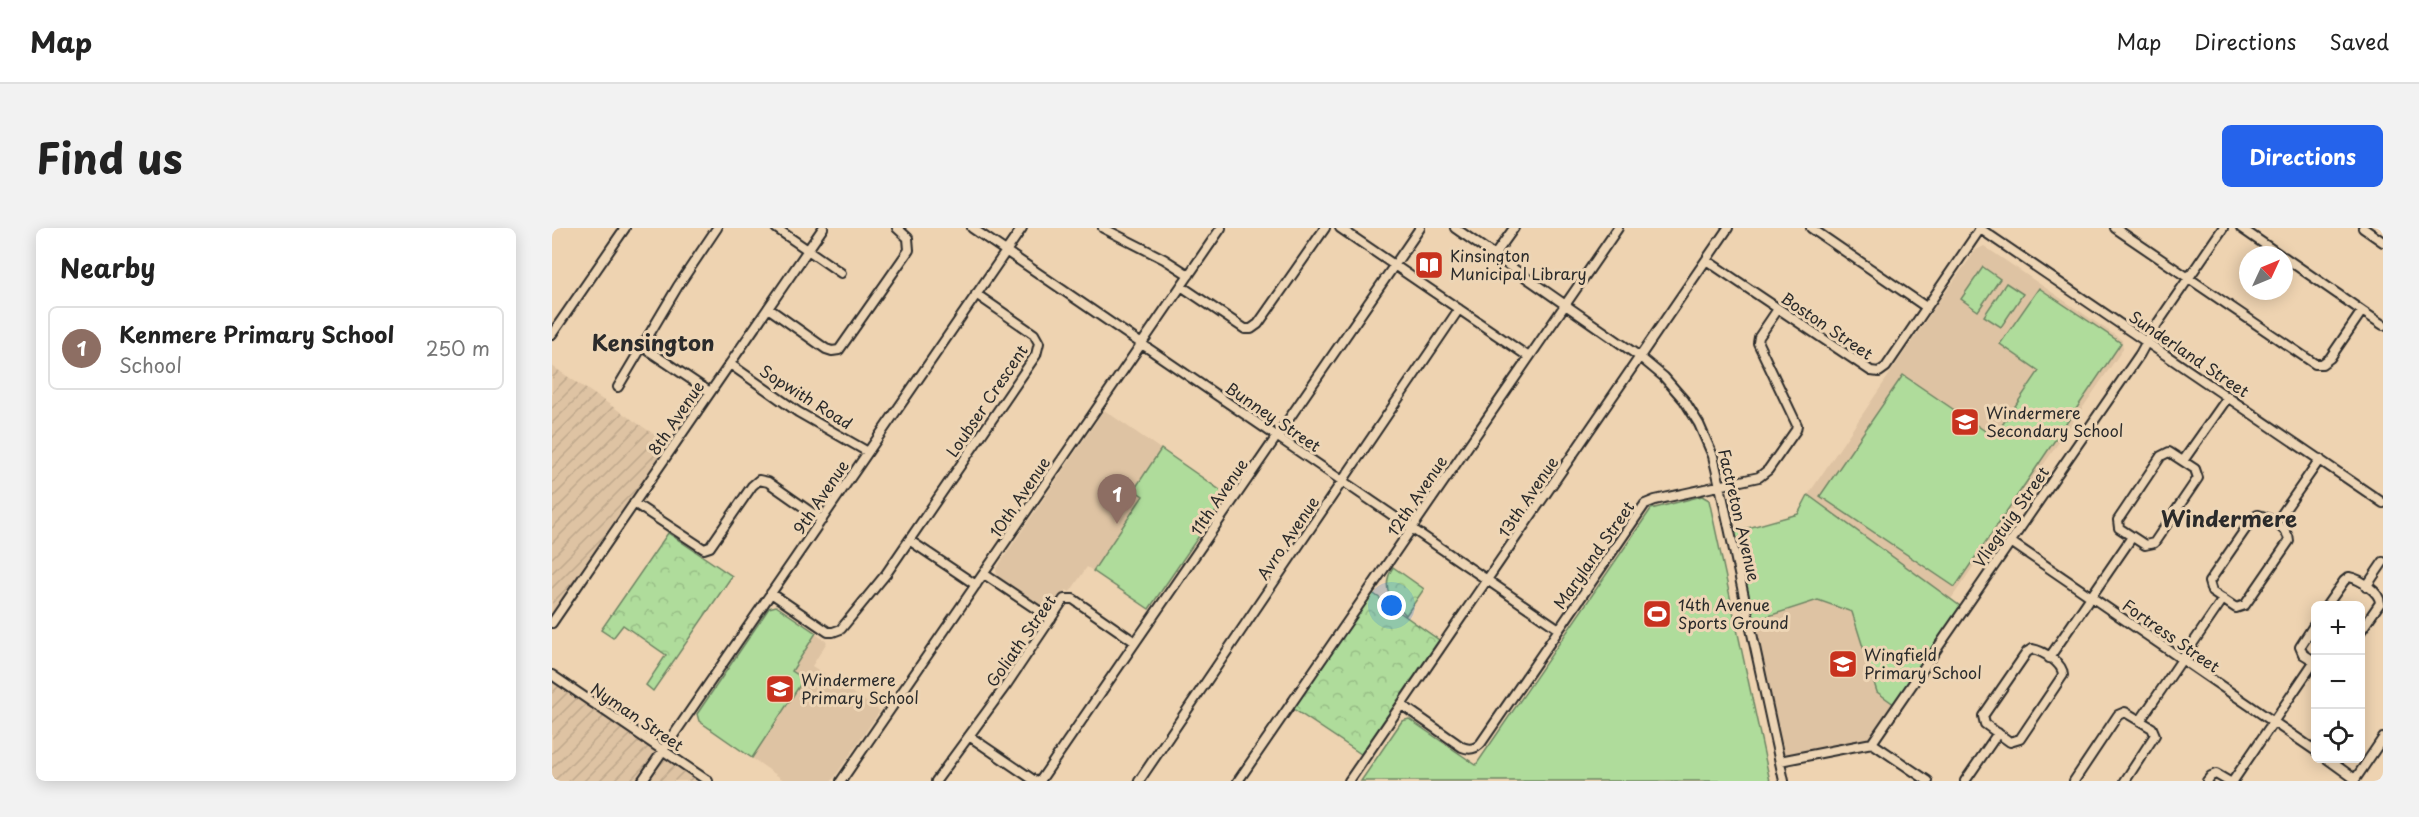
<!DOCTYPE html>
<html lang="en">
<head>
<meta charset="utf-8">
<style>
	body { margin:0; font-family:"Playpen Sans",sans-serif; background:#f2f2f2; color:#222 }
	.controls { position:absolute; right:18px; bottom:18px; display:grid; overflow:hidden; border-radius:9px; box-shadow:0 3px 15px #0003 }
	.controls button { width:54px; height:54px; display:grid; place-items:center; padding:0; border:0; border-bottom:2px solid #e0e0e0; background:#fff; color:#222; font:30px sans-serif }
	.compass { position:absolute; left:1687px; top:18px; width:54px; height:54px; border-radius:50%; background:#fff; box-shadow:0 3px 15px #0003; rotate:46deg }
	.you { position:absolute; left:840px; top:378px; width:21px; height:21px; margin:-15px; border:4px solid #fff; border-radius:50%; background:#1a73e8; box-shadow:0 0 0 9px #1a73e833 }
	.badge { display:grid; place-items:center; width:39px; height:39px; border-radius:50%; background:#2563eb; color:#fff; font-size:20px; font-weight:700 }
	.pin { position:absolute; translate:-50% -50px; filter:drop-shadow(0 2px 3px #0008) }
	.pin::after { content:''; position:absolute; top:32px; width:21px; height:18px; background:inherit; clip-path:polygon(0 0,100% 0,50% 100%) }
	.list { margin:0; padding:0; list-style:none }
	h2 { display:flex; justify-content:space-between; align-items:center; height:78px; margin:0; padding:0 24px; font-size:26px }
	h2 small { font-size:20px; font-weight:400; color:#767676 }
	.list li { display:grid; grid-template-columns:39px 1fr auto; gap:18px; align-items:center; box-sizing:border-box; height:84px; margin:0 12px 12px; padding:0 12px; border:2px solid #e0e0e0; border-radius:9px }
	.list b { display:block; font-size:22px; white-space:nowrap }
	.list p { margin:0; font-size:20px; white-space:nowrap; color:#767676 }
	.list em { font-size:20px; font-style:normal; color:#767676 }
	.icon { flex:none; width:33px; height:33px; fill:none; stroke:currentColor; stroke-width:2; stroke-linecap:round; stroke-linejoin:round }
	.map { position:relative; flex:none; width:1831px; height:553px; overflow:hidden; border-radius:9px }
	header { display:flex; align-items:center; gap:36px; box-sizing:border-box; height:84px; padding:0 30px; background:#fff; border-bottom:2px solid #e0e0e0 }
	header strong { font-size:28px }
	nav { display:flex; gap:33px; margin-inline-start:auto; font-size:21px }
	.intro { display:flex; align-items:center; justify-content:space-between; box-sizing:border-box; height:144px; padding:0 36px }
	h1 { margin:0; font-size:42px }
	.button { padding:15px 27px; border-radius:9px; background:#2563eb; color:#fff; font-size:21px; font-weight:700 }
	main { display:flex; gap:36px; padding:0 36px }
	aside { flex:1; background:#fff; border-radius:9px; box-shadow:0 3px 15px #0003 }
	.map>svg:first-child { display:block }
	.built { fill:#dec3a3 }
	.industrial { fill:url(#industrial-furrows) }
	.grass { fill:#afdc9b; stroke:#6d8463; stroke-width:1.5 }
	.forest { fill:url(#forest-crowns); stroke:#6d8463; stroke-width:1.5 }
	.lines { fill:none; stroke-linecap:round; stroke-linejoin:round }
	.minor-casing { stroke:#2b2b2b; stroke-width:12 }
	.minor { stroke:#edd5b5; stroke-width:8 }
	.labels { text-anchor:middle; stroke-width:6; stroke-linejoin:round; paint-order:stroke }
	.poi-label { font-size:16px; fill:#2b2b2b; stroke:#edd5b5; text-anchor:start }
	.street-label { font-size:16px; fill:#2b2b2b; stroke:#edd5b5 }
	.district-label { font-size:22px; font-weight:bold; fill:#2b2b2b; stroke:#edd5b5 }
</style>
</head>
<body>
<header>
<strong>Map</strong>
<nav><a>Map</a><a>Directions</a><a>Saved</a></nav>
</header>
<div class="intro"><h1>Find us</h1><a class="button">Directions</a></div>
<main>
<aside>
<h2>Nearby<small></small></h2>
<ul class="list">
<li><span class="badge" style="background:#8d6e63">1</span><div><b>Kenmere Primary School</b><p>School</p></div><em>250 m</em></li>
</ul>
</aside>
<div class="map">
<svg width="1831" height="553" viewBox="0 0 1831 553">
	<defs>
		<pattern id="industrial-furrows" width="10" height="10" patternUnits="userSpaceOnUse" patternTransform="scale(1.5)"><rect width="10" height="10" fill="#dec3a3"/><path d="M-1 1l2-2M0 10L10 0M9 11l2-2" fill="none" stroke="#bfa88c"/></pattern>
		<pattern id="forest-crowns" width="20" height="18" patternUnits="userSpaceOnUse" patternTransform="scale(1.5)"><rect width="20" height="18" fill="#afdc9b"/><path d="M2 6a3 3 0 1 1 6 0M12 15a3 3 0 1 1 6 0" fill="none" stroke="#97bd86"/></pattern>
	</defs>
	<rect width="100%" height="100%" fill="#eed3b1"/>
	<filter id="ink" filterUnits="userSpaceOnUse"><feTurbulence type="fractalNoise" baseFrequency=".0167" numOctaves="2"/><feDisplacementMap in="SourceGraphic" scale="12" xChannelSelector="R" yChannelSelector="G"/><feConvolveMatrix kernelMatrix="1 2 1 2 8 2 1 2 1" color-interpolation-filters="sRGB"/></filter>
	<g filter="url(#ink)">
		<path class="built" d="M1432,18L1570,112L1571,121L1399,371L1412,381L1320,515L1228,533L1178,305L1246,286L1256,267L1385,76L1424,22Z
			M552,182L675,267L597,381L535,339L518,364L514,362L501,380L493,381L445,348L444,341Z
			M224,378L275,414L260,438L328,483L280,553H233L147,493L145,486L217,380Z"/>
		<path class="industrial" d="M0,138L121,219L0,395Z
			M0,447L156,553H0Z"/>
		<path class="grass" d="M1431,39L1448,51L1426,83L1409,71Z
			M1454,55L1471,66L1449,99L1432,88Z
			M1487,60L1569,115L1403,359L1268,268L1351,147L1442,209L1487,143L1448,116Z
			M609,221L675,267L597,381L541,343L591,268L582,262Z
			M1256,267L1412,381L1346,479L1325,464L1300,384L1266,372L1198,394L1178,305L1246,286Z
			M1150,268L1157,272L1218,553H809L850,493L857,491L924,537L1099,281Z
			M224,378L264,405L240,443L252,451L200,530L147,493L145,486L217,380Z"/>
		<path class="forest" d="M116,305L180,348L101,463L94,457L114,427L71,397L61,410L49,402Z
			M841,339L872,361L854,387C839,372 828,360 841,339Z
			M819,364L887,412L809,526L740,480Z"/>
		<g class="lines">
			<g class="minor-casing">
				<path id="minor" d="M224,0L289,45
					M420,0L1007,401
					M551,0L612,31L637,47
					M788,0L977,129
					M903,0L1088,129L1112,149L1132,172L1147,196L1161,228L1168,258L1232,553
					M1259,0L1374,79
					M1427,0L1831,275
					M1563,0L1763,136H1770L1778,130L1810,83L1732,29
					M1689,0L1728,27
					M1811,0L1831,14
					M942,28L962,0
					M1154,32L1319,143L1327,144L1334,139L1428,1
					M629,58L693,101H699L706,96L773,0
					M216,80L274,121L280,123L287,122L357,22L356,10L345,0
					M1810,83L1831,97
					M0,106L73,0
					M91,119L158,164
					M178,136L246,184L316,224
					M66,159L126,58L165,0
					M1617,224L1643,241L1646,250L1602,315L1593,317L1567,300L1566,292L1609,228Z
					M1631,233L1676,169
					M82,275L152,321L158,319L200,258L207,252L216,254L270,292
					M1706,287C1716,289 1737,301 1737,313L1693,377L1684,380L1660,364L1657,354L1701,290Z
					M1723,296L1768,231
					M357,312L424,357
					M1459,314L1764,523
					M432,346L499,391
					M1814,359L1831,334
					M219,365L276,404H281L289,401L334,346L484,127L487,115L482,106L424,66
					M1775,377L1792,353L1797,349C1808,351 1828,364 1828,375L1808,404
					M1764,394L1748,419L1751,426L1764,434
					M0,395L271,0
					M1480,421C1491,423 1511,435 1511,447L1468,511L1458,514L1433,496L1431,488L1475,424Z
					M1497,430L1580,309
					M0,447L156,553
					M850,477L910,519C917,522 924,521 929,515L1093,276L1103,272L1207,249L1216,242L1244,202L1245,197L1206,115L1207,109L1226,81
					M1588,493L1671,371
					M417,508L483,553
					M1320,515L1376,553
					M1774,530L1803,551
					M1228,533L1320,515L1588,126L1601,102L1671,0
					M90,553L470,0
					M289,553L669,0
					M384,553L455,456L512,371H521L583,414
					M488,553L868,0
					M587,553L907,81
					M686,553L1066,0
					M797,553L1176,0
					M1413,553L1446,505
					M1522,553L1566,487L1573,484L1600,500L1603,507L1573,553
					M1655,553L1659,548L1664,546L1676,553
					M1681,553L1762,434
					M1802,553L1831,510"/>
			</g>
			<use href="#minor" class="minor"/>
		</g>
	</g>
	<defs>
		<g id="library-square" transform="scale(1.5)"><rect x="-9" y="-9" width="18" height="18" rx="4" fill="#c8321e" stroke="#edd5b5"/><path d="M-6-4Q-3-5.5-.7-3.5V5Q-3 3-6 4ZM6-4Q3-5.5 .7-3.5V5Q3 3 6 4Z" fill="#fff"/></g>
		<g id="school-square" transform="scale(1.5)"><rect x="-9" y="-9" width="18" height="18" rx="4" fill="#c8321e" stroke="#edd5b5"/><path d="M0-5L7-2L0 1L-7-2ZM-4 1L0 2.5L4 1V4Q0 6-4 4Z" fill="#fff"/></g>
		<g id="stadium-square" transform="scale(1.5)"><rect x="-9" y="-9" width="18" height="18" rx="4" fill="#c8321e" stroke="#edd5b5"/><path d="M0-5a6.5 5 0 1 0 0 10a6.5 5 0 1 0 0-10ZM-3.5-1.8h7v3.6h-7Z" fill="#fff"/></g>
	</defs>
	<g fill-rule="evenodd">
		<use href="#library-square" x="877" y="37"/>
		<use href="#school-square" x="1413" y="194"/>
		<use href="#stadium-square" x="1105" y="386"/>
		<use href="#school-square" x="1291" y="436"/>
		<use href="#school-square" x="228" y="461"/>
	</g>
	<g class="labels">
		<g class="poi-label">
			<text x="898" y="34">Kinsington<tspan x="898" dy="18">Municipal Library</tspan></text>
			<text x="1434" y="191">Windermere<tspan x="1434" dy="18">Secondary School</tspan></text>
			<text x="1126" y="383">14th Avenue<tspan x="1126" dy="18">Sports Ground</tspan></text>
			<text x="1312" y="433">Wingfield<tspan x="1312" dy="18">Primary School</tspan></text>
			<text x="249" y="458">Windermere<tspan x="249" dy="18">Primary School</tspan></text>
		</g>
		<g class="street-label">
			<text transform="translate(1275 98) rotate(34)" y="6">Boston Street</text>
			<text transform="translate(1637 126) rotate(34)" y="6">Sunderland Street</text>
			<text transform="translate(254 169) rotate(32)" y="6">Sopwith Road</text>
			<text transform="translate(435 173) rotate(-56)" y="6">Loubser Crescent</text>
			<text transform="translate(721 189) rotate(34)" y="6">Bunney Street</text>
			<text transform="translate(124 190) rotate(-56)" y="6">8th Avenue</text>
			<text transform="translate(865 268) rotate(-56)" y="6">12th Avenue</text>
			<text transform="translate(269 269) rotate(-56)" y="6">9th Avenue</text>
			<text transform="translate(468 269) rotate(-56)" y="6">10th Avenue</text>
			<text transform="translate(667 269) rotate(-56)" y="6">11th Avenue</text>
			<text transform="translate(976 269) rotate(-56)" y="6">13th Avenue</text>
			<text transform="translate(1187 287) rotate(77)" y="6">Factreton Avenue</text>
			<text transform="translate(1459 289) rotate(-55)" y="6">Vliegtuig Street</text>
			<text transform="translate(736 310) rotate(-56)" y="6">Avro Avenue</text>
			<text transform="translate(1042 327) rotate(-55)" y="6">Maryland Street</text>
			<text transform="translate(1619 408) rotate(35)" y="6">Fortress Street</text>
			<text transform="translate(469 413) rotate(-55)" y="6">Goliath Street</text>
			<text transform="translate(85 489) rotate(34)" y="6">Nyman Street</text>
		</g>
		<g class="district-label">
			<text x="101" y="123">Kensington</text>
			<text x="1677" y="299">Windermere</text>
		</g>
	</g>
</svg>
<div class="controls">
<button>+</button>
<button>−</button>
<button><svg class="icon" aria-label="locate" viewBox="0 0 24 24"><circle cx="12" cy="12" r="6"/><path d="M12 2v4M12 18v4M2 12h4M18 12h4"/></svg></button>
</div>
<svg class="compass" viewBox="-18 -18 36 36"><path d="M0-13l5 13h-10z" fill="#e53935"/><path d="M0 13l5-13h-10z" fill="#767676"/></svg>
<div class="you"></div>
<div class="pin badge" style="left:565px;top:296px;background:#8d6e63">1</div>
</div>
</main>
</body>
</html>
